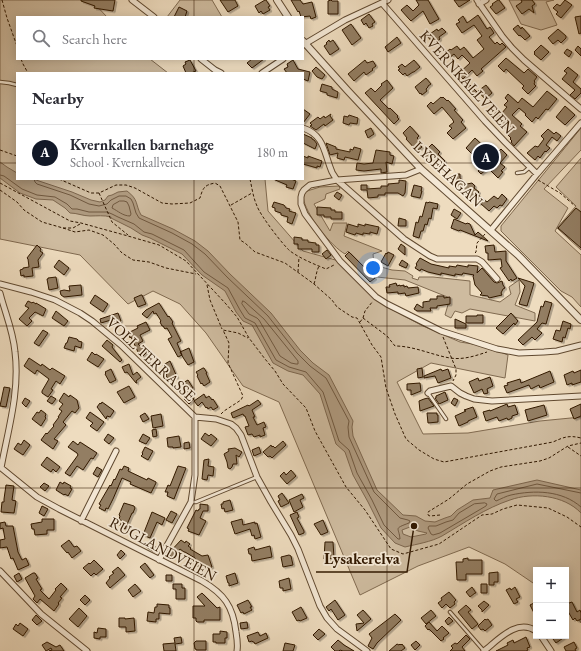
<!DOCTYPE html>
<html lang="en">
<head>
<meta charset="utf-8">
<style>
	body { margin:0; font-family:"EB Garamond",serif; background:#f2f2f3; color:#2b2b33 }
	.controls { position:absolute; right:12px; bottom:12px; display:grid; overflow:hidden; border-radius:0px; box-shadow:0 2px 10px #0003 }
	.controls button { width:36px; height:36px; display:grid; place-items:center; padding:0; border:0; border-bottom:1px solid #e1e1e2; background:#fff; color:#2b2b33; font:20px sans-serif }
	.you { position:absolute; left:373px; top:268px; width:14px; height:14px; margin:-10px; border:3px solid #fff; border-radius:50%; background:#1a73e8; box-shadow:0 0 0 6px #1a73e833 }
	.badge { display:grid; place-items:center; width:26px; height:26px; border-radius:50%; background:#111827; color:#fff; font-size:13px; font-weight:700 }
	.pin { position:absolute; translate:-50% -50%; border:2px solid #fff; box-shadow:0 1px 4px #0006 }
	.list { margin:0; padding:0; list-style:none }
	h2 { display:flex; justify-content:space-between; align-items:center; height:52px; margin:0; padding:0 16px; font-size:17px }
	h2 small { font-size:13px; font-weight:400; color:#7c7c81 }
	.list li { display:grid; grid-template-columns:26px 1fr auto; gap:12px; align-items:center; box-sizing:border-box; height:56px; padding:0 16px; border-top:1px solid #e1e1e2 }
	.list b { display:block; font-size:15px; white-space:nowrap }
	.list p { margin:0; font-size:13px; white-space:nowrap; color:#7c7c81 }
	.list em { font-size:13px; font-style:normal; color:#7c7c81 }
	.icon { flex:none; width:22px; height:22px; fill:none; stroke:currentColor; stroke-width:2; stroke-linecap:round; stroke-linejoin:round }
	.map { position:relative; flex:none; width:581px; height:651px; overflow:hidden }
	.search { position:absolute; background:#fff; box-shadow:0 2px 10px #0003; left:16px; top:16px; width:288px; height:44px; display:flex; align-items:center; gap:10px; box-sizing:border-box; padding:0 14px; border-radius:0px; color:#7c7c81; font-size:15px }
	.panel { position:absolute; background:#fff; box-shadow:0 2px 10px #0003; left:16px; top:72px; width:288px; height:108px; border-radius:0px }
	.map>svg:first-child { display:block }
	.green { fill:#cebb9f; stroke:#806a50 }
	.water { fill:#ae997e; stroke:#7c654c; fill-rule:evenodd }
	.lines { fill:none; stroke-linecap:round; stroke-linejoin:round }
	.shore { stroke:#70583f; stroke-width:1 }
	.building { fill:#937e63; stroke:#311800; filter:url(#shadow) }
	.service-casing { stroke:#604930; stroke-width:4.5 }
	.minor-casing { stroke:#604930; stroke-width:7 }
	.tertiary-casing { stroke:#604930; stroke-width:8 }
	.path { stroke:#311800; stroke-width:1; stroke-dasharray:3 2; stroke-linecap:butt }
	.service { stroke:#f4e8d5; stroke-width:2.5 }
	.minor { stroke:#f4e8d5; stroke-width:5 }
	.tertiary { stroke:#f4e8d5; stroke-width:6 }
	.grid { fill:none; stroke:#311800; stroke-width:1; stroke-opacity:0.55 }
	.labels { text-anchor:middle; stroke-width:3.5; stroke-linejoin:round; paint-order:stroke }
	.street-label { font-size:15px; fill:#311800; stroke:#f4e8d5 }
	.leader { fill:none; stroke:#311800; stroke-width:1.5 }
	.callout-dot { fill:#311800; stroke:#f4e8d5; stroke-width:1.5 }
	.callout-label { font-size:16px; text-anchor:middle; font-weight:bold; fill:#311800; stroke:#f4e8d5; stroke-width:3.5; stroke-linejoin:round; paint-order:stroke }
</style>
</head>
<body>
<div class="map">
<svg width="581" height="651" viewBox="0 0 581 651">
	<defs>
		<filter id="shadow"><feDropShadow dx="2" dy="1.5" stdDeviation="0" flood-color="#0004"/></filter>
	</defs>
	<rect width="100%" height="100%" fill="#eedcbf"/>
	<filter id="stains"><feTurbulence type="fractalNoise" baseFrequency=".005" numOctaves="4"/><feColorMatrix values="0 0 0 0 .2 0 0 0 0 .09 0 0 0 0 .02 0 0 0 .5 -.17"/></filter>
	<radialGradient id="worn" r=".72"><stop offset=".6" stop-color="#630" stop-opacity="0"/><stop offset="1" stop-color="#630" stop-opacity=".3"/></radialGradient>
	<path class="green" d="M0,0H91L107,17H17V59H150L168,73H17V179H265L268,211L303,251L339,261L387,307L423,326L460,342L485,346L508,355L505,378L431,363L397,382L423,434L468,433L540,421L581,417V623L573,610L566,606V570H536V585L505,564L469,547L418,566L360,595L279,402L243,386L206,333L180,304L153,291L128,304L80,255L0,239Z
		M180,0H212L222,17H167Z
		M509,0H554L546,2L557,25L541,30L521,24Z
		M581,128V150L544,189L568,208L555,231L581,255V307L572,297L561,291L501,231V226Z
		M581,158V250L557,228L576,206L556,187Z
		M339,186L340,189L326,194L325,199L314,204L330,231L333,223H347L344,236L382,251L373,254L374,265L392,270L405,271L413,276L412,278L418,280L419,277H433L470,281V295L500,302L511,294L509,287L519,280L520,292L515,305L535,313V321L470,309L462,313L455,311L451,318L445,315L450,298L405,280L377,277L373,279L348,251L345,254C331,246 308,217 304,201C303,198 304,195 304,192L320,187Z"/>
	<path class="water" d="M0,162L7,167L17,173V179H33L72,192L91,200L100,202L105,200L108,196L112,195L118,192L127,191C139,200 135,204 141,215L173,229L195,241L208,251L230,274L271,313L300,350L313,363L329,375L353,421L352,427L353,436L377,490L403,515L416,516L425,521L435,522L445,518L451,516L457,510L473,500L490,498L493,490L537,480L581,490V513C564,495 532,492 510,500C486,508 464,523 442,536C431,542 417,544 405,547L395,543L381,528L368,502L353,475L345,452L336,444L320,394L303,375L288,371L273,363L252,325L243,321L236,312L225,291L202,275L182,254L150,238L142,235L131,228L111,218V217C104,215 97,216 90,216C83,216 77,213 70,213L65,208L53,200L36,199L20,193L0,178ZM410,527L418,531L427,533L426,534L411,537L403,534L402,530Z"/>
	<g class="lines">
		<path class="shore" d="M0,175L4,176L22,189L37,195L55,197L67,204L72,209H77L89,212H107L112,214L118,217L134,224L144,232L152,234L184,250L204,272L228,288L240,310L245,318L255,323L276,360L289,367L306,372L323,392L339,441L349,450L357,473L372,500L384,525L398,539H400C399,527 393,529 409,523L410,521L408,520L400,518L374,492L349,437L348,427L349,421L326,378L310,366L297,353L268,316L227,277L205,254L192,244L172,233L139,218L136,213L133,203L131,199L126,196H119L111,200L107,204L99,206L89,204L70,195L37,184L35,182L34,179
			M120,201H124L127,202L129,206L131,214L130,216C123,216 118,211 112,208L113,205Z
			M243,301L245,302L264,319L298,361V364H296L291,363L280,356L259,320L257,318L249,314L242,304Z
			M581,493L537,484L497,494L494,499L496,501C501,499 506,496 511,495C534,490 562,490 581,507
			M485,503L487,504L486,506L440,533L433,535L431,534L428,528L429,526H436L446,522L453,520L459,513L474,504Z"/>
	</g>
	<path class="building" d="M81,0H115L113,11L94,8L95,6L81,1Z
		M220,0H235L238,6L228,12Z
		M265,0H266L270,6L268,7L270,10L263,14L261,11L259,13L255,6Z
		M291,0H300L303,4L312,2L316,17L311,19L310,16L301,17L299,11L298,12Z
		M331,0L332,1H338V14H328V1Z
		M416,0H428L439,19L430,24L423,11L411,21L409,19L401,10L407,5L413,11L419,5Z
		M454,0H470L459,7Z
		M498,0H499L505,8L496,14L490,7L493,5L492,4Z
		M521,0H532L535,4L532,6L534,13L529,9L522,14L516,6L522,2Z
		M565,0L572,5L561,18L556,14L558,12L553,8L557,4L560,6Z
		M179,7L187,11L185,17H174Z
		M369,14L375,22L372,24L373,26L369,28L366,23L364,25L361,20Z
		M478,15L487,29L490,27L494,33L489,37L495,44L497,42L500,45L502,43L506,47L481,69L483,71L477,76L472,70L463,79L458,74L470,63L462,55L458,59L454,54L449,58L445,53L450,49L451,50L457,46L460,50L464,47L473,58L484,49L477,40L482,36L474,25L462,33L456,24L460,22L458,20L463,16L467,23Z
		M581,16V33L579,34L575,17Z
		M351,24L361,38L352,45L342,30Z
		M518,25L521,29L522,27L530,36L525,40L520,35L519,36L513,29Z
		M442,28L446,32L439,37L440,39L434,44L427,36L437,29L438,31Z
		M558,29L566,36V38L561,43L558,40L553,44L548,38Z
		M397,37L401,43L388,52L385,47Z
		M329,40L330,42L333,40L339,49L330,55L324,46L327,44L326,43Z
		M541,45L549,52L541,60L534,54L535,53L534,52Z
		M578,46L581,49V56L575,50Z
		M567,49L572,52L569,57L564,53Z
		M506,58L524,73L528,69L537,77L534,81L535,82L534,84L536,86L528,94L522,88L524,86L506,69L504,72L498,66Z
		M252,59H264L252,68L247,63Z
		M190,60L196,71L191,73H186L183,66L186,64L185,62Z
		M293,60L298,69L310,72L308,81L303,79V73H287L284,69L288,67L287,64Z
		M365,60L367,63L373,61L376,66L372,69L373,70L366,75L364,72L354,81L348,74Z
		M414,60L420,67L414,72H413L407,76L405,73L403,75L398,70L400,69L398,67L402,64L405,67Z
		M316,67L325,75L322,79L317,77L312,71Z
		M568,67L578,75L573,82L581,89V93L575,99L570,95L575,90L562,79L567,73L564,71Z
		M426,78L431,84L428,86V87L426,89L427,91L422,95L421,93L420,94L415,87Z
		M387,80L393,88L380,100L389,109L390,108L398,116L397,117L399,119L394,124L365,93L371,88L375,92L382,85L381,84Z
		M322,84L332,87V89L338,92L337,98L327,95V93L320,91Z
		M469,84L478,93L474,96L465,88Z
		M486,85L492,93L485,99L478,91Z
		M547,91L557,99L548,110L546,109L538,119L536,117L532,122L525,115L526,114L519,108L512,115L522,124L520,126L527,132L514,146L511,142L512,141L510,139L511,138L506,133L509,131L492,116L497,111L501,114L507,107L504,105L508,101L505,98L508,94L518,103L522,98L533,107Z
		M441,97L442,98L443,97L447,101L448,100L456,109L454,110L463,120L461,122L466,128L453,139L447,133L452,128L449,126L454,122L453,121V120L442,107L434,114L427,106L431,102L433,104Z
		M565,106L575,115L565,125L556,117Z
		M303,109L310,114L303,123Z
		M331,114L330,116L333,120L325,126L324,124L316,130L310,126L312,125L310,123L318,117L320,119L324,116L325,118Z
		M349,115L358,118L357,124L350,123L349,125L343,123L344,116L348,117Z
		M410,126L419,136L417,138L420,141L418,143L422,147L417,151L406,139L407,138L403,133Z
		M371,128L374,134L368,138L365,131Z
		M548,129L554,134L556,132L561,136L557,141L552,137L546,145L550,148L546,152L545,151L540,158L538,156L535,160L527,153L535,146L538,147L544,139L541,136Z
		M303,134L312,138V139L314,140L317,144L315,149L303,143Z
		M475,138L494,156L501,149L507,155L500,163L505,167L501,171L503,172L498,178L488,168L481,174L478,171L483,165L466,148Z
		M326,143L336,147V149L350,152V149L353,150L354,147L361,149L358,160L345,157L344,160L337,158L338,153L330,155Z
		M432,144L440,152L438,154L445,161L438,168L435,165L434,166L423,153Z
		M376,150L390,152V155L394,156L392,164L386,162L387,172L381,173V169L364,171L356,170L357,163L364,164L373,163Z
		M303,156L308,158V156L322,161L320,167L317,166V168L303,164Z
		M455,174H460V178L467,184L472,183L475,186L474,188L479,192L477,194L487,202L494,196L498,199L502,194L507,199L502,206L500,205L497,208L494,206L489,211L480,203L479,204L467,195H465L451,182L455,176Z
		M273,179H291L296,181L293,189L286,187L287,185Z
		M399,180L406,181L405,193L403,196L398,193H385V195H378V197L368,198L367,190H361V185H367V189L381,188V186H388V184L399,183Z
		M414,185L422,187L421,191H422L420,198L411,196Z
		M337,192L342,195L339,200L334,196Z
		M274,202L284,205L286,208L290,209L289,211L296,213L292,224L287,222L288,217L281,215V213L275,211V208L272,207Z
		M426,202L428,203L429,202L438,204L437,209L433,208L431,219L429,218L427,225L425,224L423,231H421L419,238L413,236L416,222L418,223L420,216L422,217Z
		M317,207L331,208V210H335V212H342V219H331V217H324V215H317Z
		M576,208L581,212V248L558,228Z
		M454,209L461,213L457,219L451,215Z
		M399,218L406,220V226H398Z
		M454,219L466,224L467,223L470,224L475,235L478,232L488,241L460,230L459,231L451,228Z
		M348,224L358,227V224L365,226V224L379,227L377,234L370,232V234L363,233V235L356,233L355,235L346,232Z
		M294,237L302,238V240H308V242L316,243V245H319V252H312V249H298V244H294Z
		M401,244L405,247V255L398,249Z
		M37,245L41,249L40,251L43,253L38,260L39,267L32,268L33,276L24,277V275L21,276L20,270L23,269V268L29,267L28,259L27,258Z
		M494,245L495,252L506,251V261L517,278L512,281L511,279L509,281L500,268L502,267L501,259L488,260V253H486L485,246Z
		M327,250L331,255L326,259L322,254Z
		M349,252L375,278L370,282L345,256Z
		M388,252L394,255L388,266L381,262L386,253L387,254Z
		M420,258L431,264L449,268V266L456,267L457,265L468,267V265L478,266L477,273L482,268L494,282L497,283L502,281L503,285L505,288L503,289L501,293L502,295L489,298L488,296L480,295L482,293L475,285L473,276L474,275L463,273L462,275L455,274V276L441,273V275L428,272L421,269L420,271L415,268L417,265L416,264Z
		M59,260L69,268L64,275L54,267Z
		M402,260L408,264L406,268L399,265Z
		M56,277L58,288L49,290L47,279H48V278Z
		M518,278L534,283L527,306L519,304L525,286Z
		M396,283L397,286L400,285V286L404,285V287L407,286L408,288L418,287L419,293L406,296L405,293L398,294V292L387,293L386,287H390L389,285Z
		M81,285L82,295L64,297L61,295L60,291L64,290L70,291L69,286Z
		M95,295L108,304L103,312L90,303Z
		M141,295H142L146,304L138,307L134,298Z
		M437,296H444V298L450,297V304L437,306V308H430L431,311H417L414,309L417,304L423,308V302L430,301V299H437Z
		M28,301L32,303L33,302L36,304V303L46,309L43,316L35,312L29,318L32,321L27,326L19,319L29,308L25,306Z
		M545,301L552,303L546,324L542,323L537,329L542,333L535,340L532,337L523,345L518,340L537,322L541,306L543,307Z
		M159,303L168,317L169,316L173,322L172,323L181,341L177,343L182,355L178,357L168,339L172,337L167,328L165,329L163,326H162L160,322L161,321L156,313L154,314L153,311L147,318L142,314L146,310Z
		M56,311L68,321L64,326L52,318Z
		M118,313L121,321L113,324L111,320L101,323L100,319Z
		M511,313L518,321L515,325L514,323L503,334L496,328Z
		M477,315H483V323H466V316H477Z
		M455,319L466,324V328H455Z
		M563,321L571,324L570,329L568,328L565,338L563,337L562,342L553,339L556,330L560,331Z
		M146,322L150,330L140,335L143,341L138,344L147,352L142,357L138,352L131,337L130,338L128,333L138,328L137,326Z
		M43,330L48,333L39,346L34,343Z
		M69,337L77,339L78,340V341L82,342L81,348L75,346L74,351L64,348L66,343H67Z
		M107,340L113,345L112,347L122,360L120,362L102,346Z
		M189,348L194,362L188,365L184,359L180,352Z
		M92,352L95,355L96,354L104,359L98,367L87,360Z
		M29,358L41,366L42,364L50,370L52,368L65,376L60,384L56,381L51,389L53,390L48,397L42,393V391L49,379L37,370L35,374L24,366Z
		M170,361L177,377L169,380V379L168,380L166,375L167,374L163,365Z
		M129,364L133,375L137,372L141,377L136,381L137,383H136L127,372L125,373L122,367Z
		M203,368H204L207,373H206L210,382L204,386L202,383L201,384L197,376L198,375L196,372Z
		M422,368L423,377L418,378L417,369Z
		M111,369L116,380L110,383L105,374L106,373L105,372Z
		M441,369L442,371L448,369L451,378L438,383L435,376L424,378V376Z
		M581,370V382L572,385V383L567,385L564,375L573,371L574,373Z
		M550,371L554,382L540,388L539,385L531,389L529,385L507,393L504,386L508,385L507,383L520,379L521,383Z
		M490,377L493,386L487,389L488,393L484,394L482,389L474,393L469,382L478,378L479,381Z
		M188,380L193,388L185,393L182,388L183,387L181,384Z
		M420,383L421,391L411,395V390H407V384Z
		M129,386L135,397L124,403L117,392Z
		M4,387L10,388L6,407L0,406Z
		M445,392L448,400L439,404L435,398H436V396Z
		M64,393L69,397L70,395L77,400L79,408L75,413L72,411L63,422L66,425L54,439L58,441L53,449L41,440L46,433L47,434L54,426L53,425L59,417H58L62,411L59,409L63,404L59,401Z
		M188,394L194,399L189,404L184,399Z
		M204,394L206,398L209,396L212,400L213,399L218,407L213,410L211,407L208,409L207,407L206,408L202,402L198,406L194,401Z
		M51,396L56,399L52,404L47,401Z
		M25,398L30,401L26,407L22,403Z
		M428,398L434,406L420,411L419,401L424,399Z
		M454,398L458,400L455,406L451,403Z
		M258,400L261,404L252,410L255,417H253L257,425L264,422L266,427L263,428L265,435L260,437V435L254,437L252,434L248,435L245,427L249,426L245,416H244L243,414L233,418L231,413L248,405L249,406Z
		M102,402L113,410L114,411L110,417L107,416L106,419L97,407L100,403L101,404Z
		M507,404L508,407L515,405L518,414L512,416V418L508,420L507,418L499,421L497,417L486,421L483,412L490,410V411Z
		M581,404V416L574,419L570,409Z
		M544,405L547,415L528,421L525,410Z
		M473,407L477,417L468,421V422L459,426L455,416L466,411L464,410Z
		M41,410L46,414L45,417L46,418L41,426L32,419L37,412L39,413Z
		M90,412L104,422L97,431L90,426L93,423L86,418Z
		M145,413L149,419L143,422L140,416Z
		M427,413H437V415H438V422L428,423Z
		M161,414L163,426L153,428L151,416Z
		M156,429L157,436L153,437L152,430Z
		M205,433L209,436L211,434L217,439L211,446L201,439Z
		M108,434L114,438L109,444L104,440Z
		M143,434L150,438L146,444L139,441Z
		M179,436L181,447L173,448V447H168L167,438Z
		M24,440L30,445L23,455L14,449L18,443L21,445Z
		M73,441L78,445L80,442L97,453L93,459L91,458L83,470L77,466L70,476L65,473L78,455L77,453L68,447Z
		M283,441L286,445L272,458L270,456L268,457L263,452L271,445L272,447L273,446L275,448Z
		M189,442L190,448L184,449V443Z
		M145,447L153,451L148,460L141,456L143,454L142,453Z
		M259,447L261,453L254,456L252,450Z
		M235,448L242,452L239,457L236,455L237,464H233L232,467L230,469L228,468L227,462L224,454L229,451L228,449Z
		M47,457L60,467L56,472L53,469L51,472L41,465Z
		M209,459L208,466L214,467L213,476L208,475L207,480L202,479L204,460Z
		M124,466L129,468L128,471L147,480L148,478L156,482V483L151,493L130,484L131,482L122,478L113,499L108,509L106,508L105,511L99,508L101,505L99,504L110,485L111,486L114,479L115,480L120,469L122,470Z
		M178,466L186,468L174,499L167,496L168,492H165L168,485L170,486Z
		M97,467L102,470L98,477L93,474Z
		M291,470L296,476L287,484L280,476L284,472L286,475Z
		M60,482L63,484L64,482L71,486L70,488L72,489L68,496L65,494L64,495L56,490Z
		M44,483L49,486L45,491L40,487Z
		M6,485L14,486L12,500L16,501L14,513L1,512L2,502H4V499Z
		M282,493L289,503L281,507L278,501L280,500L278,496Z
		M302,494L304,498L300,500L303,507L294,512L289,500Z
		M230,500L233,510L225,512L224,508L222,509L221,504H223V502Z
		M124,503L134,506L135,508L133,513H132L125,529L120,526L122,521L119,519L120,516L119,515Z
		M200,504L208,505V511H203L200,518L206,521L199,535L188,531L189,529L187,528L196,510L198,511L199,509H200Z
		M42,506L48,509L44,516L39,513Z
		M171,511L177,514L172,523L166,520Z
		M152,512L165,518L162,525L157,522L150,538L143,535Z
		M297,512L299,517L297,518L304,531V533L299,535L290,515Z
		M42,519H54V530H47V534L35,535L34,529H32L31,524L42,522Z
		M242,519L243,525L255,522V524L257,523L261,537L255,539L254,535L252,536L250,529L235,534L231,522Z
		M323,520L328,532L321,535L314,524Z
		M5,522L6,526H13L18,552L22,560L26,558L29,565L18,570L13,558L11,559L7,547L0,548V540L5,539L3,528L0,529V523Z
		M69,540L74,547L77,546L81,551L72,558L68,552L67,553L61,546Z
		M181,540L185,543L186,541L190,544L188,546L191,548L190,549L202,556L208,555L212,567L205,569L204,566L198,567L195,558L185,552H184L180,549L173,558L168,554Z
		M325,542H333L334,558L324,559Z
		M149,543L155,546L153,551L146,547Z
		M270,546L272,557L252,561L251,554H249L248,549L254,547L255,550Z
		M121,550L125,554L120,559L117,555Z
		M289,555L291,556L293,565L283,567L281,557Z
		M468,558V560H482V574H466V580H457L456,562H463V559Z
		M94,560L103,569L96,575L94,573L91,576L83,568L89,563L90,564Z
		M145,563L154,575L150,578L140,567Z
		M118,567L125,575L110,588L106,583L110,578L109,577L114,573L112,572Z
		M498,572V582H494V585H489V573Z
		M19,573L22,579L17,582L14,576Z
		M33,573H35L38,578L36,579L42,589L40,590L49,599L56,590L55,589L61,583L67,589L60,597L62,598L58,603L59,604L54,611L40,599L37,603L33,599L35,596L25,578Z
		M235,573L238,583L229,586V583H228L226,576Z
		M166,575H172V581H166Z
		M289,578L291,589L283,591V588H280L279,581Z
		M135,584L141,591L133,597L128,590Z
		M173,584H182V588H185V599H176V589H173Z
		M481,584H487V593H481Z
		M472,587L476,593H475L470,597L466,592Z
		M515,587L520,597L516,599L518,602L514,604L506,590L510,588L511,590Z
		M449,592L456,600L454,602L455,604L450,608L446,604L442,608L438,603L442,600L441,598Z
		M202,593L217,608L220,607V620H204V622H197L196,621V618H193V606H205L197,597Z
		M85,595L90,600L85,605L80,600Z
		M248,600L252,607H250L252,610L244,614L243,612L241,613L237,605Z
		M335,600L345,615L338,620L331,609L329,611L326,607Z
		M484,601L489,605L482,612V610L478,606Z
		M536,602V617L530,605Z
		M572,602L577,612L580,610L581,613V619L577,621L575,618L573,620L566,608V604Z
		M157,604L169,605V608H170V614L159,613V619H156V622L147,621L148,612L154,613L155,607H157Z
		M466,605L471,610L468,612L478,624L472,629L458,612Z
		M301,607L307,618L300,621L299,620L297,621L292,612Z
		M79,608L87,616L78,627L69,619Z
		M363,610L371,619L357,631L356,624L364,623L357,615Z
		M431,610L436,616L426,624L421,618Z
		M395,614L401,620L377,643L373,649L368,646L372,638L369,634Z
		M36,615L42,621L37,625L32,620Z
		M449,617L453,621L448,625L445,621Z
		M119,618H125V619L134,618L135,631L126,632V627H119Z
		M485,619L486,620L488,619L492,625L485,631L483,629L481,630L478,626Z
		M247,622L248,628L241,629L240,623Z
		M429,622L437,631L442,626L449,633L443,638L444,639L441,641L429,629L428,630L425,626Z
		M20,623L28,629L23,636L13,629L16,624L18,626Z
		M98,628L106,629V637H100V639L94,638V632L97,633Z
		M319,629L325,634L318,640L313,635Z
		M220,631L227,632V638H225V643H216V642H213V634H220Z
		M258,632L260,636L266,633L268,638L255,644L254,642H253L252,641L249,642L247,636Z
		M466,635L470,639L462,647L465,651H450L453,648L451,646L455,643L457,644Z
		M557,636H566L556,643L553,639Z
		M181,637L182,643L175,644L176,651H164L163,644L175,643L174,638Z
		M526,637L530,647L527,648L528,650L526,651H496L508,645L507,643L513,640L514,643Z
		M338,640L344,645L354,651H343L340,650L339,651H335L331,647Z
		M196,641H206V650H196V649H195L194,643Z
		M416,641L420,645L415,650L411,645Z
		M47,642L56,647L60,645L64,651H49L52,650L51,648L46,651L42,645Z
		M574,642L577,648L575,649L576,651H566L564,647Z
		M285,643L295,645L293,651H283Z
		M397,644L399,645L400,644L401,645L402,644L405,648L401,651H389Z"/>
	<g class="lines">
		<g class="service-casing">
			<path id="service" d="M0,82L9,83L17,85
				M517,173L524,172L530,167
				M428,393L446,419
				M192,502H196L257,477
				M450,612L484,651"/>
		</g>
		<g class="minor-casing">
			<path id="minor" d="M132,0L154,17
				M477,0L502,36L512,48L524,60L581,109
				M382,3L485,121L505,142L537,174
				M479,4L486,0
				M303,45L345,20L388,0
				M201,59L215,70L221,73
				M262,73L283,59
				M303,128C325,135 324,154 332,172C333,174 335,177 337,180L404,239L430,256L437,259H477L482,262L497,279
				M421,169L406,175L337,180L310,185L304,190L302,193L301,197V204L305,214L340,261L376,297L387,304L441,331L497,349L519,353L544,352L557,351L581,345
				M491,230L537,174L581,123
				M0,284L31,292L55,300L80,313L92,321L121,345L195,417L216,419L231,424L236,428L241,435L257,477L271,502L291,535L298,549L320,606L327,618L337,629L367,651
				M0,293C5,313 13,330 15,352C20,391 8,430 1,468
				M428,393L430,391L451,386L460,393L466,396L474,399L492,401L581,396
				M0,467L37,497L59,509L202,581C224,594 233,606 236,632C237,638 238,645 237,651
				M81,521L116,451
				M159,560L191,502L195,475V417
				M0,571L41,614L87,651
				M541,636L551,651
				M484,651C498,640 517,618 536,631"/>
		</g>
		<g class="tertiary-casing">
			<path id="tertiary" d="M277,0L288,17
				M303,41L348,91L421,169L518,255L581,320"/>
		</g>
		<path class="path" d="M2,0L7,18L17,46
			M21,59L23,64L28,73
			M0,150L17,156
			M59,179L91,193H99L116,185H126L135,188L162,203L172,204L190,203L200,198C203,187 205,185 215,183L220,186L238,222L240,240L245,243L255,252L285,263L314,284L332,300L337,307L352,317L357,318L372,345L381,357L386,388L395,414L406,439L419,450L434,459L444,462L553,442C564,437 569,435 581,438
			M250,179C252,188 253,197 257,206C260,215 283,245 290,251C301,259 314,264 326,269L334,265
			M538,180L560,193L575,206
			M0,183L70,221L81,223L128,236L159,245L186,261L226,304L237,317L249,338L265,359L275,371L283,384L306,408L315,431L346,487L365,510L391,549L403,554L439,544L482,515L492,514L503,509L517,505L548,508L567,517L581,527
			M0,190L17,202L24,210L42,222L63,228H73L80,224
			M99,193L112,222L128,235
			M231,205L252,193
			M63,228L75,232L89,230L103,235L114,244L122,253L133,260L149,262L166,268L196,274
			M475,253L476,252L477,243L485,234
			M298,272L299,257
			M314,284C316,278 316,272 319,266
			M207,285L210,300L222,329
			M363,318L387,336L395,346C414,346 432,355 450,358C463,360 475,356 487,352
			M360,322L363,318L365,311L373,301
			M443,337L456,369V375L453,381
			M221,414L224,411L241,400L243,396L228,363L229,343L223,330L238,333L248,338
			M568,447L581,456
			M440,515L430,516L428,515V512L449,499L467,484L490,471L501,467L540,461L549,458L568,446L581,443"/>
		<use href="#service" class="service"/>
		<use href="#minor" class="minor"/>
		<use href="#tertiary" class="tertiary"/>
	</g>
	<path class="grid" d="M194,0V17M387,0V651M194,59V73M0,163H17M303,163H581M194,179V651M0,326H581M0,488H581"/>
	<g class="labels">
		<g class="street-label">
			<text transform="translate(467 82) rotate(48)" y="5">KVERNKALLVEIEN</text>
			<text transform="translate(448 174) rotate(43)" y="5">LYSEHAGAN</text>
			<text transform="translate(151 359) rotate(43)" y="5">VOLL TERRASSE</text>
			<text transform="translate(163 549) rotate(28)" y="5">RUGLANDVEIEN</text>
		</g>
	</g>
	<path class="leader" d="M414 526L407 572H316"/>
	<circle class="callout-dot" cx="414" cy="526" r="4"/>
	<g class="callout-label">
		<text x="362" y="564">Lysakerelva</text>
	</g>
	<rect width="100%" height="100%" filter="url(#stains)"/>
	<rect width="100%" height="100%" fill="url(#worn)"/>
</svg>
<div class="controls">
<button>+</button>
<button>−</button>
</div>
<div class="you"></div>
<div class="pin badge" style="left:486px;top:157px">A</div>
<div class="search"><svg class="icon" aria-label="search" viewBox="0 0 24 24"><circle cx="10" cy="10" r="6"/><path d="M15 15l6 6"/></svg>Search here</div>
<section class="panel">
<h2>Nearby<small></small></h2>
<ul class="list">
<li><span class="badge">A</span><div><b>Kvernkallen barnehage</b><p>School · Kvernkallveien</p></div><em>180 m</em></li>
</ul>
</section>
</div>
</body>
</html>
